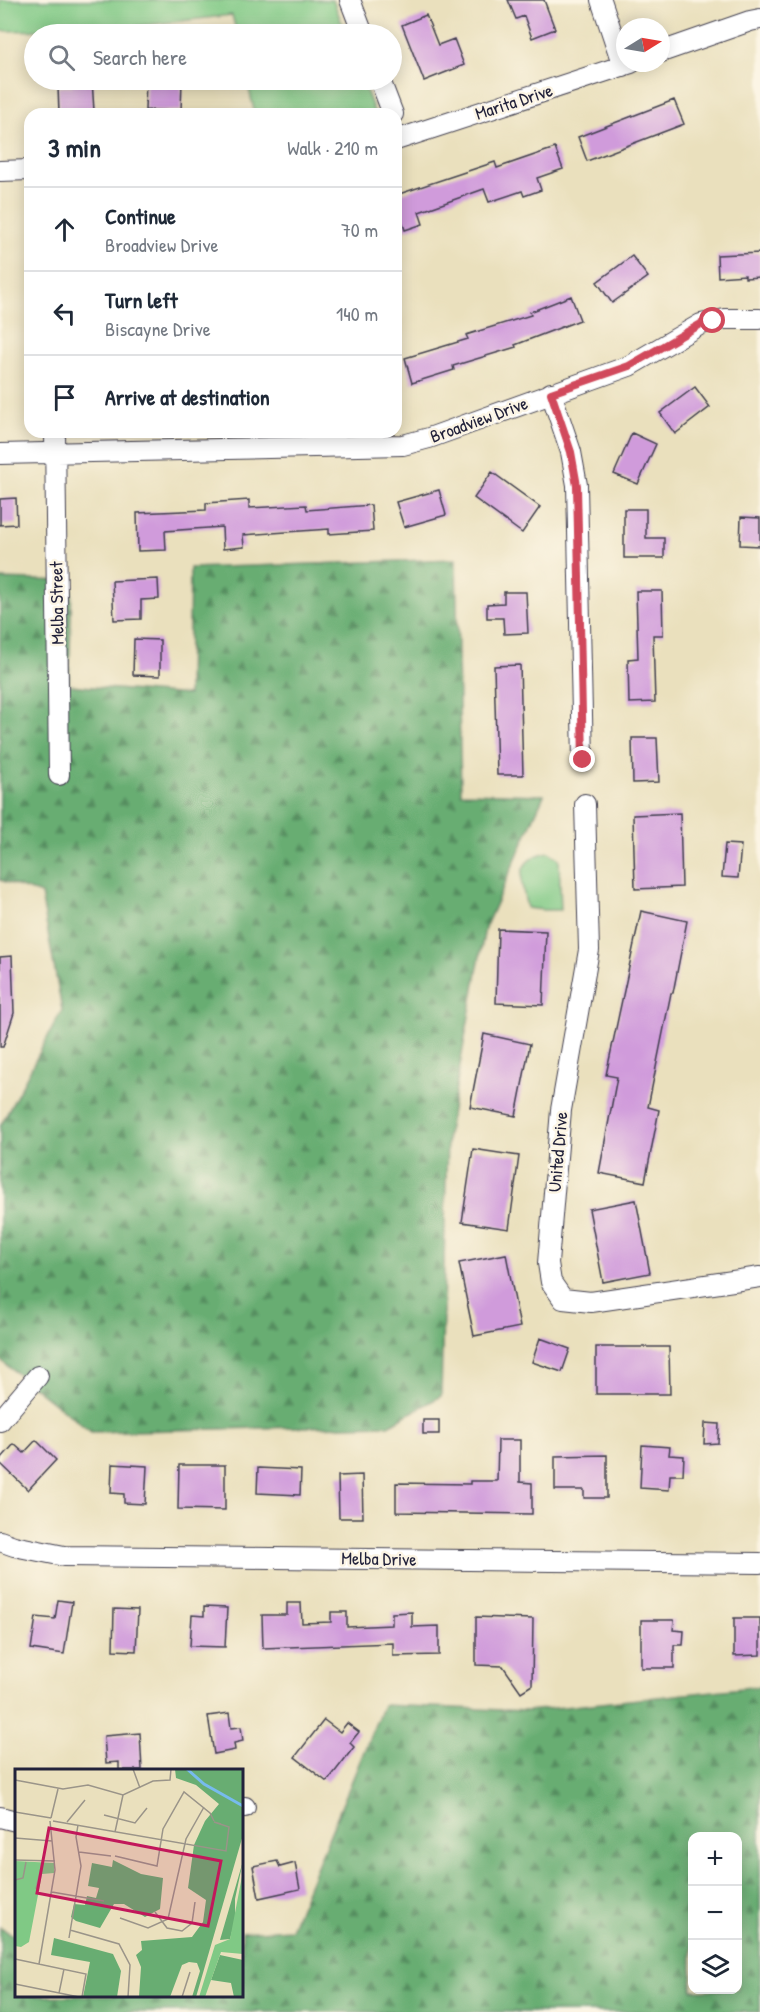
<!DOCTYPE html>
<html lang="en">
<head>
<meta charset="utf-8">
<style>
	body { margin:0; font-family:"Patrick Hand",sans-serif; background:#f6f6f7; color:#1f2937 }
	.controls { position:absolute; right:18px; bottom:18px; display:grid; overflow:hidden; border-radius:12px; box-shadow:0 3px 15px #0003 }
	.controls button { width:54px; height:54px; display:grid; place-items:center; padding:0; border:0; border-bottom:2px solid #e0e1e3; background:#fff; color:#1f2937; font:30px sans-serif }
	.compass { position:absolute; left:616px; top:18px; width:54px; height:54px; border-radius:50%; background:#fff; box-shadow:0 3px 15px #0003; rotate:79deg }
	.stop { position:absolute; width:18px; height:18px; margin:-14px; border:4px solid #d1495b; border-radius:50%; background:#fff }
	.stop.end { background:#d1495b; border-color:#fff; box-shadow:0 2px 6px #0008 }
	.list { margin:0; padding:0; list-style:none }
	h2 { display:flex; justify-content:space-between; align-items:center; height:78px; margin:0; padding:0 24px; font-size:26px }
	h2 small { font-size:20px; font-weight:400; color:#747a83 }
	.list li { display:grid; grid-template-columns:39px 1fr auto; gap:18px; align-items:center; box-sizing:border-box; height:84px; padding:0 24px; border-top:2px solid #e0e1e3 }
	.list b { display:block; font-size:22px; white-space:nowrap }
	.list p { margin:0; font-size:20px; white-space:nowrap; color:#747a83 }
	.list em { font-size:20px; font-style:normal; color:#747a83 }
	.icon { flex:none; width:33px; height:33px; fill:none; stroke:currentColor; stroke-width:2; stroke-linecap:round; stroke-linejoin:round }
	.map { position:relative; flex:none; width:760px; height:2012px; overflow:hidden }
	.search { position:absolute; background:#fff; box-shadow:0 3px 15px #0003; left:24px; top:24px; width:378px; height:66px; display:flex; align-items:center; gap:15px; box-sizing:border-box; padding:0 21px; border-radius:33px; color:#747a83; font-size:22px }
	.panel { position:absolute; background:#fff; box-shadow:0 3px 15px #0003; left:24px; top:108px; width:378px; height:330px; border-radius:18px }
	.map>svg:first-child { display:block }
	.forest { fill:url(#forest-firs); stroke:#456856; stroke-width:1.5; fill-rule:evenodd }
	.park { fill:#80c985; stroke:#517660; stroke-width:1.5 }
	.building { fill:#d09bdb }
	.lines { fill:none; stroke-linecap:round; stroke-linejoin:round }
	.minor-casing { stroke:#403e4e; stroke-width:22 }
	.minor { stroke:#fff; stroke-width:20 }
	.route { stroke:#d1495b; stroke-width:8 }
	.labels { text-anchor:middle; stroke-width:5; stroke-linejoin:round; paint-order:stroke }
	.street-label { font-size:18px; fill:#22223b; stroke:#fcf5e5 }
	.inset-river { fill:none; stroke:#77bbed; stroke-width:3 }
	.inset-road { fill:none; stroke:#9a9489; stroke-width:1.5 }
	.view { fill:#c2185b; fill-opacity:0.15; stroke:#c2185b; stroke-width:3 }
	.inset-edge { fill:none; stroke:#22223b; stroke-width:3 }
</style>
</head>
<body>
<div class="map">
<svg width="760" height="2012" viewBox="0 0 760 2012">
	<defs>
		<pattern id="forest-firs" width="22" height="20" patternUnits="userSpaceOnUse" patternTransform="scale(1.5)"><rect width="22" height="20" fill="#68ad72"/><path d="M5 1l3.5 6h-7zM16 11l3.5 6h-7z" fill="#558c5f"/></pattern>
	</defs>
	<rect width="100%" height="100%" fill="#fcf5e5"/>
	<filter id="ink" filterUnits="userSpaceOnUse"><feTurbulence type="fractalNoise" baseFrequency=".0167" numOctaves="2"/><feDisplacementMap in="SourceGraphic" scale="12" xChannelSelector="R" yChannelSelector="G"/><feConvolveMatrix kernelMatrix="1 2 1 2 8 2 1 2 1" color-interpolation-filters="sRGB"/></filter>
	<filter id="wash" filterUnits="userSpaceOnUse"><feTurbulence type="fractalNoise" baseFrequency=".008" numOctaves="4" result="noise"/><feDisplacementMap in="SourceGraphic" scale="24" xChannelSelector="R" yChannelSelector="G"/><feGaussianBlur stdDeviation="1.35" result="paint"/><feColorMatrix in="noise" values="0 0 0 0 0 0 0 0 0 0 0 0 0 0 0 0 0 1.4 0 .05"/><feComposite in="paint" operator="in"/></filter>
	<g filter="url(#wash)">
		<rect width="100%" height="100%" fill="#eae0bd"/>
		<path class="forest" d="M456,559L461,793L544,795L485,928L447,1137L441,1396L389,1425L91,1432L0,1360V1127L62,1010L41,894L0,880V579L72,581L69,685L188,695L190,568Z
			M760,1686V2012H0V1928L16,1936V1996H242V1932L291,1929L383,1705L527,1711ZM692,1836H738V1990H692Z"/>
		<path class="park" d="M0,0H333L346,34H237L232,15L113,29L0,31Z
			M247,80H362L375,114H255Z
			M549,852L559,859L561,910H543L527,908C521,881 513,859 549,852Z"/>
		<g id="blocks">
			<path class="building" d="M508,0H544L555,29L532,38L524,16L516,19Z
				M426,15L438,45L454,39L464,65L424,81L402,25Z
				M71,80H92L94,111L59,113L58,87L72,86Z
				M146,80H182L181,111L145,110Z
				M674,100L684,124L587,161L578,137Z
				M555,148L563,169L537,178L541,190L524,196L522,191L489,202L484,189L419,212L423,224L405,230L396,202V195L495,162L497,168Z
				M760,253V277L745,278V275L718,277L717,255Z
				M632,256L648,277L612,303L597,282Z
				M571,296L580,320L515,345L516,347L453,366L454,370L412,383L405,358L468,339L466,335L531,315L530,312Z
				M695,387L710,407L675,434L660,413Z
				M632,433L656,444L638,484L614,474Z
				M492,472L540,507L522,533L474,498Z
				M439,490L446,515L404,527L396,502Z
				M16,498L17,524L0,525V499Z
				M249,500V508L306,505L307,510L371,505L373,531L329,534V529L243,535L244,547L223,549L222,527L165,531L166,550L138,551L137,513L206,510V503Z
				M624,509H646V538H664V558H624Z
				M741,517L760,518V546L740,545Z
				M158,579L159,599L141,600V619L114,620L112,581Z
				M636,591H662L663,635H653L655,702L629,703L628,659L638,658Z
				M504,592H526L528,633L504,634L503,618H487V604L504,603Z
				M134,639L160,640V676L133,675Z
				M520,665L523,775H497L494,666Z
				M632,738H657L659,782L633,783Z
				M680,813L682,887L635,889L633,815Z
				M725,844L741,845L738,878L722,877Z
				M641,911L687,921L673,993H671L648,1107L659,1110L645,1182L599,1173L617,1077L606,1075Z
				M498,929L546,931L543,1005L496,1003Z
				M12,956L14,1013L3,1047H0V957Z
				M484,1034L530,1044L516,1116L470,1107Z
				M473,1149L519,1156L509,1229L462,1222Z
				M636,1200L650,1273L603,1282L589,1209Z
				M506,1254L520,1327L474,1336L459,1263Z
				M540,1338L570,1349L562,1372L532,1362Z
				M596,1347H669L670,1394H596Z
				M423,1420H439V1434H423Z
				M705,1423L719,1424L718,1443L704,1444Z
				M36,1440L56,1460L28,1490L0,1463V1460L14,1444L24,1453Z
				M498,1440H520V1482L532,1483V1514L396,1512V1483L470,1484V1481H497Z
				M642,1445L670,1447L669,1455L684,1456L683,1475H670L669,1490L640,1488Z
				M607,1455V1498H584V1490H555V1456Z
				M112,1464L147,1466L145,1504L124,1503V1494L111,1493Z
				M179,1465H225V1510L178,1509Z
				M258,1468L301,1470L300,1495L257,1493Z
				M362,1475L363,1518H339L338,1476Z
				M58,1600L72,1602L64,1654L31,1649L36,1617L55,1619Z
				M287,1603H301L302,1623L331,1622V1612H347V1627L392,1625V1613L412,1612V1627L439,1626V1655L393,1656V1643L263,1648L262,1615H287Z
				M204,1607L227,1608L225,1647L190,1646L192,1615L204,1616Z
				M114,1609L138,1610L136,1651L113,1650Z
				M476,1617L533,1619L532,1685L521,1692L503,1666L476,1665Z
				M734,1618H760V1655L734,1656Z
				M641,1620H674L673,1630L684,1631L683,1645H674V1668H641Z
				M229,1713L231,1728L241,1727L243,1741L234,1743L235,1750L214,1754L208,1716Z
				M324,1720L340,1732L347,1723L359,1732L350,1743L354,1747L327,1782L295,1757Z
				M140,1733L142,1770H119V1762L106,1763L104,1736Z
				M277,1861L280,1867L295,1863L300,1889L259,1898L253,1866Z"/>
		</g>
	</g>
	<g filter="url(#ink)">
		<use href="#blocks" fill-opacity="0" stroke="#403e4e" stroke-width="1.5"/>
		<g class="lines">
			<g class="minor-casing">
				<path id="minor" d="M350,0L363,34
					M601,0L623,66
					M661,52L750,21L760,19
					M380,80L393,114
					M396,140L631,63
					M0,171L30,170
					M551,393L571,452L577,485L583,760
					M55,432L59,775
					M0,454L403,445L429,438L629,366L701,324L725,319H760
					M585,804L589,950L561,1110L548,1263L551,1282L563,1299L591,1302L760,1277
					M0,1421L38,1376
					M0,1541L14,1546L64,1556L760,1563
					M242,1807H245
					M0,1817L16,1821"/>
			</g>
			<use href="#minor" class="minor"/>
		</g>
	</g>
	<g class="lines" filter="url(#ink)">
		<path class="route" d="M583,760L577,486L571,452L551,393L629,366L701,324L713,321"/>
	</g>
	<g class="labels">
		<g class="street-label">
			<text transform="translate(514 102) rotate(-18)" y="6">Marita Drive</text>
			<text transform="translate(479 420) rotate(-20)" y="6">Broadview Drive</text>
			<text transform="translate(57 603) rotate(-91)" y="6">Melba Street</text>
			<text transform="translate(558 1152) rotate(-85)" y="6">United Drive</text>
			<text transform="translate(379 1559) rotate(1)" y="6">Melba Drive</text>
		</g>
	</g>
	<g transform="translate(15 1769)">
		<rect width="228" height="228" fill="#eae0bd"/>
		<path d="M160,0H228V66L181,228H177L185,202L182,194L174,193L167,196L155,228H124L126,198L121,186L127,181L126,172L177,168L188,153L191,131L173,119L179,76L190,52L204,35L181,16L161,9ZM98,91L126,105L148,109L145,140L130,148L109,135H99L85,159L61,152L56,148L59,135L70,136L72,127L81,129L84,119L73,117L77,94L97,98ZM228,92L220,130V151L215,170L205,171ZM39,169L98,185L106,202L102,228H68L75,193L36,186ZM205,186L228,191V228H219L216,214L196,211Z" fill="#68ad72"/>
		<path d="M0,92L39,94V104L27,105L14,173L6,178L0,177ZM228,102V185L206,183L190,228H184L200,176L215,170Z" fill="#80c985"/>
		<path class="inset-river" d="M172,0L189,15L228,37"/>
		<path class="inset-road" d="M118,0L125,19M0,11L48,20L73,16L108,26L138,12L155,11L156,0M0,43L36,49M89,46L120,54L132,39M36,49L43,20M38,52L211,82L214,58L199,53L206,55M52,53L70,31M100,63L108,26M0,69L37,72M64,83L96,87M100,87L142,97L148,60L169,23L195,44L199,52M0,91L40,92M0,111L8,109L11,93M21,120L27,94M37,123L89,132M140,143L152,159L167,162L177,154L180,133M105,149L133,159L153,150L171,70L189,38M55,161L104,175L115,196L113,228M54,169L66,97L61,68L63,56M0,190L71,205L67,228M24,195L40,101L35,52M0,215L64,228M44,224L49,200M167,228L175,203"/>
		<path class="view" d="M34,59L206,92L193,157L22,124Z"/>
		<rect width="228" height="228" class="inset-edge"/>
	</g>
</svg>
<div class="controls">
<button>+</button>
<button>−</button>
<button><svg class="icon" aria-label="layers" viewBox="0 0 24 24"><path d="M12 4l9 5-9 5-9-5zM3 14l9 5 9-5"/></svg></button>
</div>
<svg class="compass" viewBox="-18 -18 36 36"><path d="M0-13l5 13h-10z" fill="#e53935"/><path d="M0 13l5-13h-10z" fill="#747a83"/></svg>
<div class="stop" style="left:713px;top:321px"></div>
<div class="stop end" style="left:583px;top:760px"></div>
<div class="search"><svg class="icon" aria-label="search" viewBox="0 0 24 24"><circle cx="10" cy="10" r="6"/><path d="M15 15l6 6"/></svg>Search here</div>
<section class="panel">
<h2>3 min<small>Walk · 210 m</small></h2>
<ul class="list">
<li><svg class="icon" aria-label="ahead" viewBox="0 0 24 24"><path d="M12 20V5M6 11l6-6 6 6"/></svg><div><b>Continue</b><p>Broadview Drive</p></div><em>70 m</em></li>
<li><svg class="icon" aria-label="left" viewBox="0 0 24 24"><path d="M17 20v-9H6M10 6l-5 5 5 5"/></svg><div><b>Turn left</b><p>Biscayne Drive</p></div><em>140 m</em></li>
<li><svg class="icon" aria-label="arrive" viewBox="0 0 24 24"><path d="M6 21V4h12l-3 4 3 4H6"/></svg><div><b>Arrive at destination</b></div></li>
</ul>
</section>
</div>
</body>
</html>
